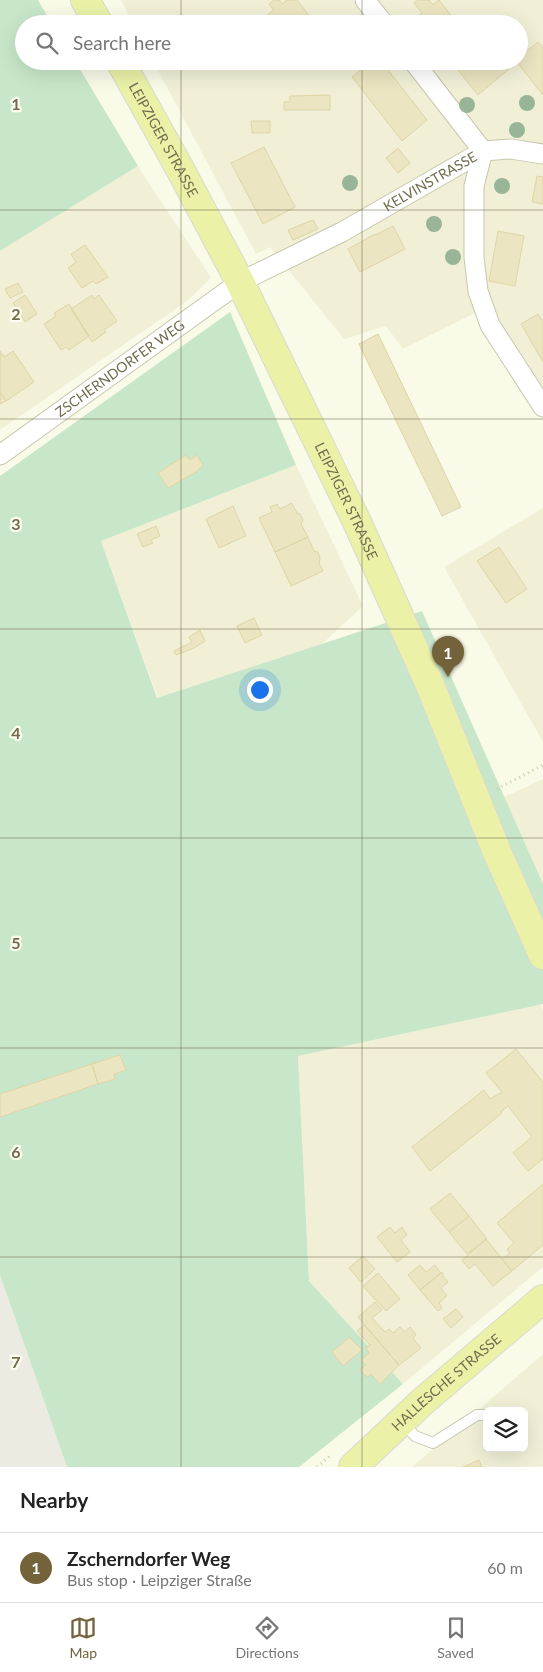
<!DOCTYPE html>
<html lang="en">
<head>
<meta charset="utf-8">
<style>
	body { margin:0; font-family:Lato,sans-serif; background:#f6f6f6; color:#222 }
	.controls { position:absolute; right:15px; bottom:15px; display:grid; overflow:hidden; border-radius:8px; box-shadow:0 5px 20px #0002 }
	.controls button { width:45px; height:45px; display:grid; place-items:center; padding:0; border:0; border-bottom:1px solid #e0e0e0; background:#fff; color:#222; font:25px sans-serif }
	.you { position:absolute; left:259px; top:689px; width:18px; height:18px; margin:-12px; border:4px solid #fff; border-radius:50%; background:#1a73e8; box-shadow:0 0 0 8px #1a73e833 }
	.badge { display:grid; place-items:center; width:32px; height:32px; border-radius:50%; background:#74623b; color:#fff; font-size:16px; font-weight:700 }
	.pin { position:absolute; translate:-50% -41px; filter:drop-shadow(0 1px 2px #0008) }
	.pin::after { content:''; position:absolute; top:26px; width:18px; height:15px; background:inherit; clip-path:polygon(0 0,100% 0,50% 100%) }
	.list { margin:0; padding:0; list-style:none }
	h2 { display:flex; justify-content:space-between; align-items:center; height:65px; margin:0; padding:0 20px; font-size:21px }
	h2 small { font-size:16px; font-weight:400; color:#767676 }
	.list li { display:grid; grid-template-columns:32px 1fr auto; gap:15px; align-items:center; box-sizing:border-box; height:70px; padding:0 20px; border-top:1px solid #e0e0e0 }
	.list b { display:block; font-size:19px; white-space:nowrap }
	.list p { margin:0; font-size:16px; white-space:nowrap; color:#767676 }
	.list em { font-size:16px; font-style:normal; color:#767676 }
	.icon { flex:none; width:28px; height:28px; fill:none; stroke:currentColor; stroke-width:2; stroke-linecap:round; stroke-linejoin:round }
	.map { position:relative; flex:none; width:543px; height:1467px; overflow:hidden }
	.search { position:absolute; background:#fff; box-shadow:0 5px 20px #0002; left:15px; right:15px; top:15px; height:55px; display:flex; align-items:center; gap:12px; box-sizing:border-box; padding:0 18px; border-radius:28px; color:#767676; font-size:19px }
	.sheet { height:135px; background:#fff }
	nav { display:flex; justify-content:space-around; align-items:center; box-sizing:border-box; height:70px; border-top:1px solid #e0e0e0; background:#fff; font-size:14px; color:#767676 }
	nav a { display:grid; justify-items:center; gap:2px }
	nav .on { color:#74623b }
	.map>svg:first-child { display:block }
	.residential { fill:#f1f0d7; fill-rule:evenodd }
	.industrial { fill:#ebebe1 }
	.green { fill:#c8e7ca }
	.building { fill:#ebe5c1; stroke:#ded5a5 }
	.lines { fill:none; stroke-linecap:round; stroke-linejoin:round }
	.lane-casing { stroke:#c8c6ad; stroke-width:12 }
	.street-casing { stroke:#c8c6ad; stroke-width:21 }
	.primary-casing { stroke:#dad9d1; stroke-width:30 }
	.path { stroke:#d2cba6; stroke-width:3; stroke-dasharray:1 4; stroke-linecap:butt }
	.lane { stroke:#fff; stroke-width:10 }
	.street { stroke:#fff; stroke-width:19 }
	.primary { stroke:#ebf2a8; stroke-width:28 }
	.tree { fill:#99b597 }
	.grid { fill:none; stroke:#726c4f; stroke-width:1; stroke-opacity:0.55 }
	.labels { text-anchor:middle; stroke-width:4.5; stroke-linejoin:round; paint-order:stroke }
	.street-label { font-size:14px; fill:#726c4f; stroke:#fcfdee }
	.grid-label { font-size:16px; text-anchor:middle; font-weight:bold; fill:#726c4f; stroke:#fcfdee; stroke-width:4.5; stroke-linejoin:round; paint-order:stroke }
</style>
</head>
<body>
<div class="map">
<svg width="543" height="1467" viewBox="0 0 543 1467">
	<rect width="100%" height="100%" fill="#f9fae8"/>
	<path class="residential" d="M121,0H543V389L487,307L403,349L386,326L344,339L270,247L256,254L153,61H519V24H133Z
		M138,166L211,278L187,301L0,430V251Z
		M296,465L363,606L322,644L176,748L101,541Z
		M543,508V742L444,567Z
		M543,779V884L504,797Z
		M540,1004L543,1011V1267L403,1384L309,1281L298,1056Z
		M543,1354V1467H412ZM487,1411H524V1448H487Z"/>
	<path class="industrial" d="M0,1275L67,1467H0Z"/>
	<path class="green" d="M0,0H38L52,24H24V61H75L138,166L0,251Z
		M230,312L296,465L101,541L157,698L422,611L543,884V1004L298,1056L309,1281L403,1384L299,1467H67L0,1275V476Z"/>
	<path class="building" d="M274,0H279L282,4L287,0H297L315,23L263,24L260,21L274,10L269,4Z
		M418,0H429L433,5L439,0L458,24H421L416,18L422,13L414,3Z
		M538,42L543,48V95L516,61H519V57Z
		M371,61H381L427,120L402,141L352,77Z
		M451,61H488L492,66L498,61L517,62L478,95Z
		M330,95V110H284V102H290V96Z
		M251,121H270V133H252Z
		M264,147L295,207L263,224L231,163Z
		M398,148L410,163L398,173L386,158Z
		M537,176L543,177V204L532,202Z
		M313,220L318,229L293,240L288,230Z
		M393,226L405,249L360,272L348,249L375,234V235Z
		M498,231L524,236L515,286L489,281Z
		M85,245L108,277L96,284L93,281L82,288L68,268L76,262L71,254Z
		M18,283L23,292L10,298L5,289Z
		M25,295L37,314L25,322L13,303Z
		M92,295L94,299L99,295L117,321L104,330L106,332L92,342L71,309Z
		M69,304L89,336L69,350L66,347L61,350L44,324L56,316L54,313Z
		M538,314L543,322V362L521,324Z
		M378,334L461,507L442,516L359,344Z
		M0,351L4,357L13,351L34,382L6,401L0,392Z
		M0,392L6,401L0,404Z
		M186,455L190,460L197,455L203,465L196,472L168,488L158,473Z
		M292,503L297,513L300,514L303,520L301,524L308,537L275,552L259,518L272,512L270,507L277,504L280,509Z
		M233,506L246,536L219,548L206,519Z
		M156,526L160,536L151,540L153,543L143,547L137,534Z
		M308,537L314,551L318,552L320,558L319,563L323,571L291,586L275,552Z
		M499,547L527,589L506,603L477,561Z
		M254,618L262,635L245,643L237,626Z
		M200,630L205,641L194,648L176,655L174,651L192,642L189,637Z
		M516,1049L543,1082V1159L528,1171L513,1153L532,1137L508,1106L501,1112L502,1113L430,1171L412,1147L484,1090L490,1099L502,1092L486,1073Z
		M120,1055L126,1070L114,1074L115,1079L98,1084L92,1064Z
		M92,1064L98,1084L0,1117V1094Z
		M543,1184V1245L512,1271L502,1259L510,1253L507,1249L514,1243L497,1223Z
		M450,1193L469,1216L449,1232L430,1209Z
		M469,1216L487,1239L467,1254L449,1232Z
		M390,1227L395,1233L402,1227L407,1235L401,1240L410,1252L397,1262L377,1237Z
		M486,1239L512,1271L493,1286L475,1264L469,1269L462,1260Z
		M363,1256L375,1269L361,1282L349,1268Z
		M420,1265L426,1272L435,1265L441,1273L420,1290L408,1275Z
		M378,1273L400,1299L386,1311L363,1286Z
		M441,1273H443V1276L448,1282L441,1288L447,1296L439,1303L442,1308L438,1311L420,1290Z
		M375,1302L382,1310L372,1318L385,1332L389,1329L393,1333L400,1327L404,1332L410,1327L416,1335L413,1338L421,1348L399,1365L358,1317Z
		M456,1309L463,1317L451,1328L443,1319Z
		M364,1325L399,1365L380,1384L371,1374L367,1377L360,1370L366,1365L361,1360L369,1353L366,1348L370,1345L357,1331Z
		M349,1337L362,1350L343,1366L332,1352Z
		M479,1460L482,1467H463Z"/>
	<g class="lines">
		<g class="lane-casing">
			<path id="lane" d="M403,1423L415,1436L433,1443L477,1415H487"/>
		</g>
		<g class="street-casing">
			<g id="street">
				<path d="M365,0L384,24"/>
				<path d="M413,61L483,151L511,149L543,154"/>
				<path d="M483,151L474,186V257L478,291L490,325L543,407"/>
				<path id="s1" d="M0,455L240,282L342,232L483,151"/>
			</g>
		</g>
		<g class="primary-casing">
			<g id="primary">
				<path d="M85,0L99,24"/>
				<path id="s2" d="M120,61L180,169L240,282L357,522L430,685L497,852L543,955"/>
				<path id="s3" d="M353,1467L421,1403L543,1299"/>
			</g>
		</g>
		<path class="path" d="M497,789L543,765
			M317,1467L331,1455"/>
		<use href="#lane" class="lane"/>
		<use href="#street" class="street"/>
		<use href="#primary" class="primary"/>
	</g>
	<g class="tree">
		<circle cx="527" cy="103" r="8"/>
		<circle cx="467" cy="105" r="8"/>
		<circle cx="517" cy="130" r="8"/>
		<circle cx="350" cy="183" r="8"/>
		<circle cx="502" cy="186" r="8"/>
		<circle cx="434" cy="224" r="8"/>
		<circle cx="453" cy="257" r="8"/>
	</g>
	<path class="grid" d="M181,0V24M362,0V24M181,61V1467M362,61V1467M0,210H543M0,419H543M0,629H543M0,838H543M0,1048H543M0,1257H543"/>
	<g class="labels">
		<g class="street-label">
			<text dy="5" stroke="none"><textPath href="#s2" startOffset="90">LEIPZIGER STRASSE</textPath></text>
			<text dy="5" stroke="none"><textPath href="#s1" startOffset="511">KELVINSTRASSE</textPath></text>
			<text dy="5" stroke="none"><textPath href="#s1" startOffset="148">ZSCHERNDORFER WEG</textPath></text>
			<text dy="5" stroke="none"><textPath href="#s2" startOffset="495">LEIPZIGER STRASSE</textPath></text>
			<text dy="5" stroke="none"><textPath href="#s3" startOffset="126">HALLESCHE STRASSE</textPath></text>
		</g>
	</g>
	<g class="grid-label">
		<text x="16" y="110">1</text>
		<text x="16" y="320">2</text>
		<text x="16" y="530">3</text>
		<text x="16" y="739">4</text>
		<text x="16" y="949">5</text>
		<text x="16" y="1158">6</text>
		<text x="16" y="1368">7</text>
	</g>
</svg>
<div class="controls">
<button><svg class="icon" aria-label="layers" viewBox="0 0 24 24"><path d="M12 4l9 5-9 5-9-5zM3 14l9 5 9-5"/></svg></button>
</div>
<div class="you"></div>
<div class="pin badge" style="left:448px;top:677px">1</div>
<div class="search"><svg class="icon" aria-label="search" viewBox="0 0 24 24"><circle cx="10" cy="10" r="6"/><path d="M15 15l6 6"/></svg>Search here</div>
</div>
<section class="sheet">
<h2>Nearby<small></small></h2>
<ul class="list">
<li><span class="badge">1</span><div><b>Zscherndorfer Weg</b><p>Bus stop · Leipziger Straße</p></div><em>60 m</em></li>
</ul>
</section>
<nav>
<a class="on"><svg class="icon" aria-label="map" viewBox="0 0 24 24"><path d="M3 6l6-2 6 2 6-2v14l-6 2-6-2-6 2zM9 4v14M15 6v14"/></svg>Map</a>
<a><svg class="icon" aria-label="directions" viewBox="0 0 24 24"><path d="M12 3l9 9-9 9-9-9zM9 14v-3h6M13 9l2 2-2 2"/></svg>Directions</a>
<a><svg class="icon" aria-label="saved" viewBox="0 0 24 24"><path d="M7 4h10v16l-5-4-5 4z"/></svg>Saved</a>
</nav>
</body>
</html>
